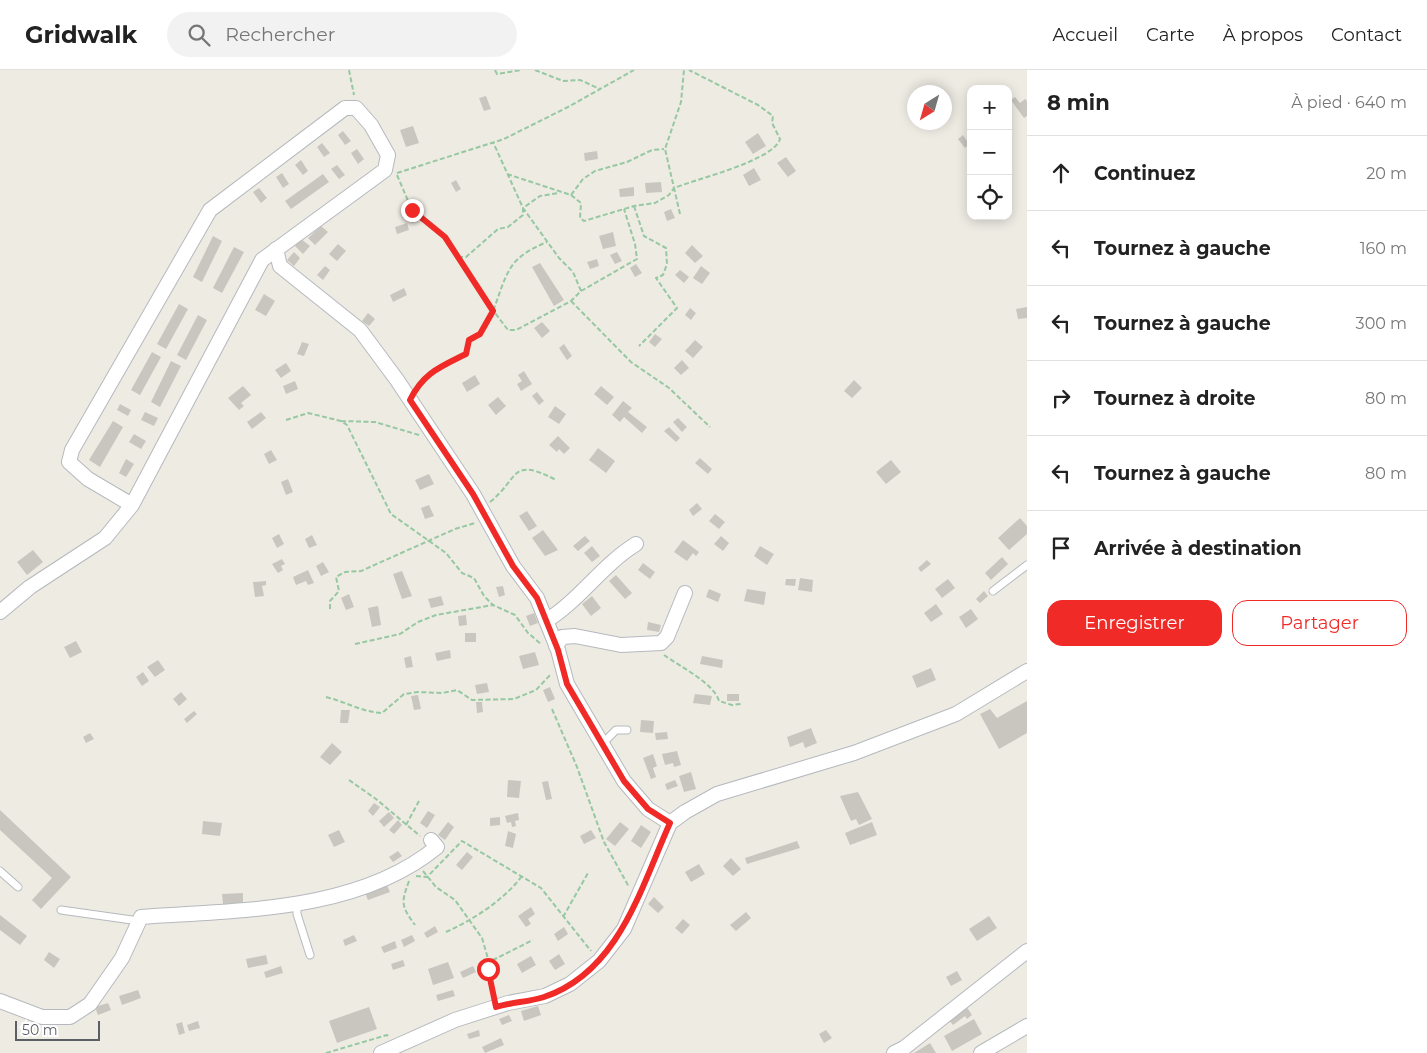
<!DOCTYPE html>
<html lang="fr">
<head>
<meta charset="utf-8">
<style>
	body { margin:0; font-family:Montserrat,sans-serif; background:#f2f2f2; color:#222 }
	.controls { position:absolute; right:15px; top:15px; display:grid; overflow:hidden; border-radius:10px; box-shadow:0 2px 12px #0003 }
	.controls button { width:45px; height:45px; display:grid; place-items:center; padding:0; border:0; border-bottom:1px solid #e0e0e0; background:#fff; color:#222; font:25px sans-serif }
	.compass { position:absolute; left:907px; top:15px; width:45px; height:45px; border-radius:50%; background:#fff; box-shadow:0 2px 12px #0003; rotate:217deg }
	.scale { position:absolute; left:15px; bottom:12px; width:85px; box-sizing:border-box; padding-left:5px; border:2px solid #5b5f64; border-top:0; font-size:14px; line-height:18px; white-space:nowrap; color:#5b5f64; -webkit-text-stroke:4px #fff; paint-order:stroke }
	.stop { position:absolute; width:15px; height:15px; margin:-11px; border:4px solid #f02b27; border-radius:50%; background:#fff }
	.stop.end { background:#f02b27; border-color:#fff; box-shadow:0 1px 5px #0008 }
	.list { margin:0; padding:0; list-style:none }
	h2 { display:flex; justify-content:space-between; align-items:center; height:65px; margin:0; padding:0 20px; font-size:21px }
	h2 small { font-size:16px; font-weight:400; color:#767676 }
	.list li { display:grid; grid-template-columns:32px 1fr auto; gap:15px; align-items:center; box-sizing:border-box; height:75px; padding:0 20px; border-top:1px solid #e0e0e0 }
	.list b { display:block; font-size:19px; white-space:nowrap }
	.list em { font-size:16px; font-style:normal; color:#767676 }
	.actions { display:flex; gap:10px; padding:15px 20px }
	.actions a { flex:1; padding:11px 0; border:1px solid #f02b27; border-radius:15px; text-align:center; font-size:18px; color:#f02b27 }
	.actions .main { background:#f02b27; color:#fff }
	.icon { flex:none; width:28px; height:28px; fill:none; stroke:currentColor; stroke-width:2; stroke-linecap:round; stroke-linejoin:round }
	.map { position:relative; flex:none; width:1027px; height:983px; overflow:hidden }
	header { display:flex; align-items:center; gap:30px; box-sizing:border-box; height:70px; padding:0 25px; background:#fff; border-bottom:1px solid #e0e0e0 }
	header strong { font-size:24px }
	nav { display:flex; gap:28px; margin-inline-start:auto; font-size:18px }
	.search { width:350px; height:45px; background:#f2f2f2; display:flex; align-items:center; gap:12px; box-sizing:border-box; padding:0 18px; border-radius:28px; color:#767676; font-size:19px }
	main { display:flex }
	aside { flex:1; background:#fff }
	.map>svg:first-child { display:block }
	.building { fill:#c9c6c0 }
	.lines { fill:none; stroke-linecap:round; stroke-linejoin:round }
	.lane-casing { stroke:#b5b9be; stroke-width:9 }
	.street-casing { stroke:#b5b9be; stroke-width:16 }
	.path { stroke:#96c8a2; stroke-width:2; stroke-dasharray:5 2.5; stroke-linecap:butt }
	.lane { stroke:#fff; stroke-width:7 }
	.street { stroke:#fff; stroke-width:14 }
	.route { stroke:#f02b27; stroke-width:6 }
</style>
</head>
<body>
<header>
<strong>Gridwalk</strong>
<div class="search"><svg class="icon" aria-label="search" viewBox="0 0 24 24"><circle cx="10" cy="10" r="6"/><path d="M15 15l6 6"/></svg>Rechercher</div>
<nav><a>Accueil</a><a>Carte</a><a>À propos</a><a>Contact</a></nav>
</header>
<main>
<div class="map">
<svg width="1027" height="983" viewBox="0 0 1027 983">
	<rect width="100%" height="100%" fill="#eeebe3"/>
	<path class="building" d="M486,26L491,39L484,41L479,28Z
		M1015,27L1020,33L1025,29L1027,31V46L1024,48L1011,30Z
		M413,56L419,73L406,77L400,60Z
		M343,61L351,71L345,75L338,65Z
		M758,63L766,76L753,84L745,72Z
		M963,65L969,74L965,78L958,69Z
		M322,73L330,83L324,87L317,77Z
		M357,79L364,89L358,94L351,83Z
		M597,81L598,89L585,91L584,83Z
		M786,87L796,101L788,107L777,93Z
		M301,90L308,101L303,105L295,95Z
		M337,95L345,105L339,109L331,99Z
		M754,98L761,110L749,116L743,105Z
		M282,103L289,114L283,118L276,107Z
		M323,104L329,112L291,139L285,131Z
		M456,110L461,119L456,122L451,113Z
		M661,112L662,122L646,123L645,113Z
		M634,117V126L620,127L619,119Z
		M259,118L267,128L261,133L253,122Z
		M671,139L675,148L667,151L664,142Z
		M407,153L409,160L397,164L395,157Z
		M321,156L328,162L315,175L308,168Z
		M613,162L616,176L603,179L599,166Z
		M213,166L222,171L202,212L193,207Z
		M301,169L310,176L303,184L295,176Z
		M338,174L346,181L337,191L329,184Z
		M692,175L703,186L695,193L685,183Z
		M234,177L244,182L222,223L213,218Z
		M294,182L300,188L294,196L287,190Z
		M617,182L622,191L615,194L610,185Z
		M597,189L599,196L590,199L587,192Z
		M540,193L564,230L554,236L532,197Z
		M636,194L642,203L635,207L630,198Z
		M325,196L330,200L323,210L317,205Z
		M701,196L710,203L702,214L693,208Z
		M680,200L689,207L684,213L675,205Z
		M404,218L407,225L393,232L390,225Z
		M264,224L275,231L266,246L255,240Z
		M179,234L188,239L166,279L157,274Z
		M1027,237V248L1018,249L1016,239Z
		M690,238L696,243L691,250L685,245Z
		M368,243L375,249L369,256L362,251Z
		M198,245L207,250L186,290L177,285Z
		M542,252L550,261L542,268L534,258Z
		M655,264L662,269L655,277L649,272Z
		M695,270L703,277L693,288L685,281Z
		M302,272L309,274L304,286L297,284Z
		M564,274L572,286L567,290L559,278Z
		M152,282L161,287L140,325L131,320Z
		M682,290L689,298L681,305L674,298Z
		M171,291L181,296L160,337L151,332Z
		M286,293L291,301L281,308L275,300Z
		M524,301L532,314L521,321L517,314L522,311L518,305Z
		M475,305L480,314L467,322L462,313Z
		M854,310L862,318L852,328L844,321Z
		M295,311L298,319L286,324L283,316Z
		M243,316L251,325L241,333L244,336L239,340L228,328Z
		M601,316L614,327L607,335L594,324Z
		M537,322L544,331L539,335L532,326Z
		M498,327L506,336L496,345L488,335Z
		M623,331L632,338L628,342L647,357L642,363L624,347L620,352L612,345Z
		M120,334L131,340L128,346L117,340Z
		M555,336L566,344L559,354L548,347Z
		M145,342L158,348L154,356L141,350Z
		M261,342L266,348L252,359L247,352Z
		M678,348L687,357L682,362L673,352Z
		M113,351L123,357L100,397L89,390Z
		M669,357L680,368L676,372L664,361Z
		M134,364L146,371L141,379L129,372Z
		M558,366L570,378L564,384L559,379L557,382L549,375Z
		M598,378L615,391L606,403L589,390Z
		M271,380L277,390L269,394L264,384Z
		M700,388L712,399L708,404L695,393Z
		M126,389L134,394L126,407L119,403Z
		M891,390L901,402L886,414L876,402Z
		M429,404L434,414L420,420L415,410Z
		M288,409L293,422L286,425L281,412Z
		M697,433L702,439L693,446L689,440Z
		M429,435L434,446L425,449L421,438Z
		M527,441L537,456L529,461L519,446Z
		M715,444L725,452L719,459L709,451Z
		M1020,448L1027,456V464L1009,480L998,468Z
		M543,460L558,480L545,486L532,468Z
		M279,464L284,474L277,478L272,468Z
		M312,465L317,475L309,478L305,469Z
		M585,466L590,471L578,481L573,476Z
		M721,466L729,473L723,481L714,474Z
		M683,470L699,482L696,486L693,483L687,491L674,482Z
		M592,476L600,486L592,492L584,483Z
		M760,476L774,484L767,495L754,486Z
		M33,480L43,492L27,505L17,492Z
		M1002,487L1008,494L991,510L985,503Z
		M282,489L285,494L281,496L283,500L278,503L272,494Z
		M927,490L931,494L921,502L918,498Z
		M323,492L329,502L321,506L316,496Z
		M643,493L655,502L650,509L638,500Z
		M308,500L314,513L308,515L306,511L296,515L293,507Z
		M402,501L412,526L402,529L393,504Z
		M616,505L632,523L625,529L609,511Z
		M800,508L813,510L812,522L798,520Z
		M786,509H796L795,516L785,515Z
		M948,509L955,518L942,528L935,519Z
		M266,511V515L262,516L264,526L255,527L253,512Z
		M503,516L505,525L499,527L496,517Z
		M709,519L721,524L718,532L706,527Z
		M747,519L766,522L764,535L744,531Z
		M984,521L988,526L980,533L976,529Z
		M349,524L354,537L346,540L341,528Z
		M441,526L444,535L431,538L428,529Z
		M592,526L601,538L591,546L582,534Z
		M936,534L943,544L931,552L924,543Z
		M378,536L381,555L372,557L368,538Z
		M971,539L978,549L966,558L959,547Z
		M534,543L538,553L530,556L526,546Z
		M466,545L467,555L459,556L458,546Z
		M648,552L661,555L659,562L647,560Z
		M465,563H476V572H465Z
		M76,571L82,582L70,588L64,577Z
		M450,580L451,588L437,591L435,583Z
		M535,582L539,595L523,599L519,586Z
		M411,586L413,597L406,598L404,588Z
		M702,586L723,590L722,598L700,594Z
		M158,590L165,600L155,607L147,597Z
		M931,598L936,610L917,618L912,606Z
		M143,602L149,611L142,616L136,607Z
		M487,613L489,622L477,624L475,615Z
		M550,617L555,629L548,632L543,620Z
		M181,622L187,629L179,636L173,629Z
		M695,624L712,626L710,635L693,633Z
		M727,624H739V631H727Z
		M418,625L421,639L414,640L411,626Z
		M1027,631V663L999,679L980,644L990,639L997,648Z
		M476,632H482L483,642L477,643Z
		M341,640H350L348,653H340Z
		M194,641L197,644L187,653L184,649Z
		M641,650L654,651L653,663L640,662Z
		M811,658L817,673L805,678L803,672L790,677L787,667Z
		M667,662L668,669L656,670L655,663Z
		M90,663L94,669L86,673L83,667Z
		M332,673L342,682L330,695L320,687Z
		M677,681L681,695L674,697L673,693L665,695L662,684Z
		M653,684L657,696L653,698L656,707L651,709L643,688Z
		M691,702L696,719L684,722L679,706Z
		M508,710L521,711L519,728L507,727Z
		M675,710L678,716L667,720L665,714Z
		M548,711L552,729L546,730L542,712Z
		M858,722L872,749L859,755L856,749L851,751L840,726Z
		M374,733L380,737L373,746L368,741Z
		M0,740L71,807L41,839L32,830L52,808L0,760Z
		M428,741L435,745L427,758L420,753Z
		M389,742L394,748L384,757L379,751Z
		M518,743L519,750L515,751L516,756L512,757L511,752L507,753L505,746Z
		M500,747V755L490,756V748Z
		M398,750L402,755L394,764L389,760Z
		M203,751L222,753L220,766L202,764Z
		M448,752L454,757L445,770L438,765Z
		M620,752L629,759L615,776L606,769Z
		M872,752L877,765L850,775L845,763Z
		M641,755L651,762L641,778L631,771Z
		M339,760L345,772L334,777L328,765Z
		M591,760L596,768L584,774L580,766Z
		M508,761L516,764L513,778L505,776Z
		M797,771L800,778L747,794L745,788Z
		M398,781L402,786L393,792L389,787Z
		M467,782L473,787L462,800L456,795Z
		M731,788L741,799L733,806L723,796Z
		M699,794L705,804L691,812L685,802Z
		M387,815L390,822L368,830L365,823Z
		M243,823V833L223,834L222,824Z
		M654,827L664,837L658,843L648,834Z
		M531,837L535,844L528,849L531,854L526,857L518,846Z
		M746,842L751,848L736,861L730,855Z
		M0,845L27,866L20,875L0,860Z
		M989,846L997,858L977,871L969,859Z
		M683,849L690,855L682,864L675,858Z
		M435,856L438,862L427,868L424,863Z
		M564,857L568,864L558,871L554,864Z
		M354,865L357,871L345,876L343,870Z
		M412,865L415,871L404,877L401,870Z
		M395,871L397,878L384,883L381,877Z
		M49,882L60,889L54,898L44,890Z
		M559,884L565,894L555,900L549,891Z
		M266,885L268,894L248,898L246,889Z
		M531,886L536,895L522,903L517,894Z
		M403,890L405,896L393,900L391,894Z
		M448,892L454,908L433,915L428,899Z
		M281,896L283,903L266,908L264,902Z
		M473,896L476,902L463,908L460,902Z
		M957,901L962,910L951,916L946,907Z
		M138,920L141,928L122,935L119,926Z
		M453,920L455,926L438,931L436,925Z
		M108,933L111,940L98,945L95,937Z
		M538,936L541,945L524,951L521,941Z
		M966,936L972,945L967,949L965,946L953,955L949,950Z
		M369,937L377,959L337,973L329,951Z
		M509,945L512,951L502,955L499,949Z
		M974,949L982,964L952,981L944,966Z
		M198,951L200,958L189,961L187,955Z
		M182,952L185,963L179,965L176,954Z
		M479,960L480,966L469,969L467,964Z
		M826,960L832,968L824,973L819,964Z
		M501,968L504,975L485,983L482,977Z
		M930,973L936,983H914Z"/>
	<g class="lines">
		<g class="lane-casing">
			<path id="lane" d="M993,521L1027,495
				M603,673L616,660H627
				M0,801L18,817
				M297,834V844L310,885
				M61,840L139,851"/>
		</g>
		<g class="street-casing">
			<path id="street" d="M276,179L280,196L360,260L397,310L473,424L513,496L537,528L558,580L567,614L624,711L648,739L670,753
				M0,542L30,517L105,468L132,435L262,190L385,100L388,85L371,55L356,38H345L210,140L72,380L69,392L88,409L132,435
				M546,551C580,530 602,495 636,474
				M556,576L562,567L575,566L621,575L661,573L667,567L685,523
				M0,931L42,947H70L90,934L122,888L141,847C239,840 358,842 437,777L431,770
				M381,983L455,950L508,933L545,926L570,914L599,891L624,859L670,753L685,742L717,724L854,683L956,644L1027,601
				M894,983L904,978L1027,881
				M981,983L1027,956"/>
		</g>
		<path class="path" d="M349,0L354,25
			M495,0L497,4L521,0
			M535,0L563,11L580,10L600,19
			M397,103L504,69L568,37L634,0
			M507,104L571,125L583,109L595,101L627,92L652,80L664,79
			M397,105L412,140L445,167L483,227L508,260H516L571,231L581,221L573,202L559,188L523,138L493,72
			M571,125L581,133L580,148L584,151L634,136L655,133L669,125L674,118L665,79L681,32L684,0
			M634,136L644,166L666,178L667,194L663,205L656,208L677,238L639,276
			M680,144L674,118C696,109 773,91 780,69L772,53L773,46L758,35L689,0
			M458,187H466L498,159L508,157L523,145V138L540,126L558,123
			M581,221L637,189L635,174L624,139
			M571,231L631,292L669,318L710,357
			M417,316L429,303L466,284L469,270C499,252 495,218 514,193C523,183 535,177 547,172
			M286,350L308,343L341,351L347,355L391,444L446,483L462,503L474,508L484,526L493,535L515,545L528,563L541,574
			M341,351L375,352L419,365
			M490,432C520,408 510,386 556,410
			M330,539V531L339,521L336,507L345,502L361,501L455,459L475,453
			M355,574L400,564L418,552L436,545L493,535
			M664,585C679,596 714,613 719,631L732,635L741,634
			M326,627C346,632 362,642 382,643L404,624L418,622L442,623L457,620L472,630L514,629L536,620L551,604
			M552,639L577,697L604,772L629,817
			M349,710L376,729L420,766
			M406,755L419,731
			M423,801L436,817L455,830L482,868L489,892
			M416,806L427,807L462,771L541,818L591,881
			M409,811C401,833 401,836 415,855
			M563,847L588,803
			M446,862C474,849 503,831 522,806
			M493,925L488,899L489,892L533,870
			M326,983L387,965L388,966"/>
		<use href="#lane" class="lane"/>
		<use href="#street" class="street"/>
	</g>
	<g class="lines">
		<path class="route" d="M412,140L445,167L493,241L480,264L469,270L466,284C440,297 423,303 410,330L473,424L513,496L537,528L558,580L567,614L624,711L648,739L670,753C641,817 619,902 544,927C529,932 512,932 496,937L488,899"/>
	</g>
</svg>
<div class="controls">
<button>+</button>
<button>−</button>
<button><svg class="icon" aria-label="locate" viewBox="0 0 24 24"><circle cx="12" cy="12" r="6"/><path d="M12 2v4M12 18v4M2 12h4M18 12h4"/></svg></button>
</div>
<svg class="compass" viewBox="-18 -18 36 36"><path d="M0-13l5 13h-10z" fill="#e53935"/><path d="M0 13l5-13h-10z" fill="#767676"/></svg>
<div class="scale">50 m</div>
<div class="stop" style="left:488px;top:899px"></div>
<div class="stop end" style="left:412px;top:140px"></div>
</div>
<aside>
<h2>8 min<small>À pied · 640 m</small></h2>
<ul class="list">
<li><svg class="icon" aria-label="ahead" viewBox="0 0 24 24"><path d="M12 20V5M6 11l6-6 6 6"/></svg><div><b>Continuez</b></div><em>20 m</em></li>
<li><svg class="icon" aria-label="left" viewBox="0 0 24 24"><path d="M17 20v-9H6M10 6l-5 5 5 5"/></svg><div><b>Tournez à gauche</b></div><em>160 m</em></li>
<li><svg class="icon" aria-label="left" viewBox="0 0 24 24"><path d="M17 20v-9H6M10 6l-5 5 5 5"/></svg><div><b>Tournez à gauche</b></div><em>300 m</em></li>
<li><svg class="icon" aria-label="right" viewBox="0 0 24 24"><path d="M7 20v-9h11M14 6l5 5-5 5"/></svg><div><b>Tournez à droite</b></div><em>80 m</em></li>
<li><svg class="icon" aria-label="left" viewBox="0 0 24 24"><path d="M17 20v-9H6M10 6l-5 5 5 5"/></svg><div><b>Tournez à gauche</b></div><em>80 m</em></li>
<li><svg class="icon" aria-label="arrive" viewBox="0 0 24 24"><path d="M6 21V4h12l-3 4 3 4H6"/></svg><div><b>Arrivée à destination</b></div></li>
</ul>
<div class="actions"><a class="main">Enregistrer</a><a>Partager</a></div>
</aside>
</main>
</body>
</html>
